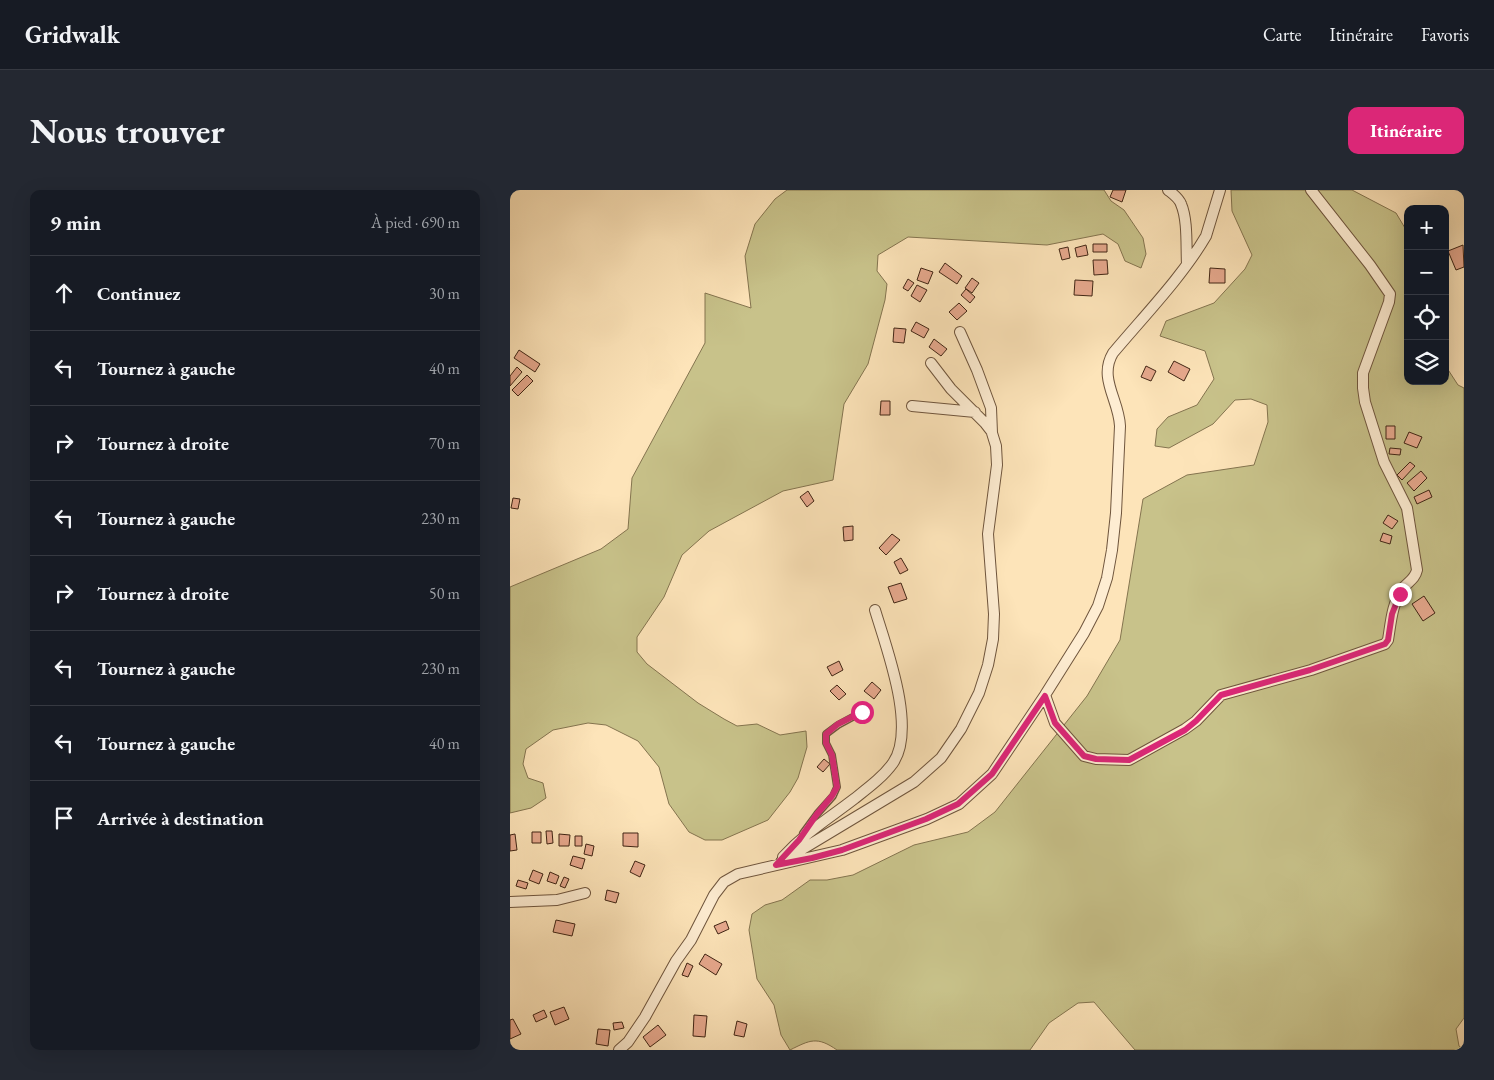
<!DOCTYPE html>
<html lang="fr">
<head>
<meta charset="utf-8">
<style>
	body { margin:0; font-family:"EB Garamond",serif; background:#242831; color:#f1f3f6 }
	.controls { position:absolute; right:15px; top:15px; display:grid; overflow:hidden; border-radius:10px; box-shadow:0 5px 20px #0002 }
	.controls button { width:45px; height:45px; display:grid; place-items:center; padding:0; border:0; border-bottom:1px solid #363941; background:#171b24; color:#f1f3f6; font:25px sans-serif }
	.stop { position:absolute; width:15px; height:15px; margin:-11px; border:4px solid #db2777; border-radius:50%; background:#fff }
	.stop.end { background:#db2777; border-color:#fff; box-shadow:0 1px 5px #0008 }
	.list { margin:0; padding:0; list-style:none }
	h2 { display:flex; justify-content:space-between; align-items:center; height:65px; margin:0; padding:0 20px; font-size:21px }
	h2 small { font-size:16px; font-weight:400; color:#9ea1a6 }
	.list li { display:grid; grid-template-columns:32px 1fr auto; gap:15px; align-items:center; box-sizing:border-box; height:75px; padding:0 20px; border-top:1px solid #363941 }
	.list b { display:block; font-size:19px; white-space:nowrap }
	.list em { font-size:16px; font-style:normal; color:#9ea1a6 }
	.icon { flex:none; width:28px; height:28px; fill:none; stroke:currentColor; stroke-width:2; stroke-linecap:round; stroke-linejoin:round }
	.map { position:relative; flex:none; width:954px; height:860px; overflow:hidden; border-radius:10px }
	header { display:flex; align-items:center; gap:30px; box-sizing:border-box; height:70px; padding:0 25px; background:#171b24; border-bottom:1px solid #363941 }
	header strong { font-size:24px }
	nav { display:flex; gap:28px; margin-inline-start:auto; font-size:18px }
	.intro { display:flex; align-items:center; justify-content:space-between; box-sizing:border-box; height:120px; padding:0 30px }
	h1 { margin:0; font-size:35px }
	.button { padding:12px 22px; border-radius:10px; background:#db2777; color:#fff; font-size:18px; font-weight:700 }
	main { display:flex; gap:30px; padding:0 30px }
	aside { flex:1; background:#171b24; border-radius:10px; box-shadow:0 5px 20px #0002 }
	.map>svg:first-child { display:block }
	.green { fill:#c8c28a; stroke:#84744f }
	.building { fill:#e7a98e; stroke:#402514 }
	.lines { fill:none; stroke-linecap:round; stroke-linejoin:round }
	.service-casing { stroke:#6f553d; stroke-width:8 }
	.minor-casing { stroke:#6f553d; stroke-width:12 }
	.service { stroke:#feedd2; stroke-width:5 }
	.minor { stroke:#feedd2; stroke-width:10 }
	.route { stroke:#db2777; stroke-width:6 }
</style>
</head>
<body>
<header>
<strong>Gridwalk</strong>
<nav><a>Carte</a><a>Itinéraire</a><a>Favoris</a></nav>
</header>
<div class="intro"><h1>Nous trouver</h1><a class="button">Itinéraire</a></div>
<main>
<aside>
<h2>9 min<small>À pied · 690 m</small></h2>
<ul class="list">
<li><svg class="icon" aria-label="ahead" viewBox="0 0 24 24"><path d="M12 20V5M6 11l6-6 6 6"/></svg><div><b>Continuez</b></div><em>30 m</em></li>
<li><svg class="icon" aria-label="left" viewBox="0 0 24 24"><path d="M17 20v-9H6M10 6l-5 5 5 5"/></svg><div><b>Tournez à gauche</b></div><em>40 m</em></li>
<li><svg class="icon" aria-label="right" viewBox="0 0 24 24"><path d="M7 20v-9h11M14 6l5 5-5 5"/></svg><div><b>Tournez à droite</b></div><em>70 m</em></li>
<li><svg class="icon" aria-label="left" viewBox="0 0 24 24"><path d="M17 20v-9H6M10 6l-5 5 5 5"/></svg><div><b>Tournez à gauche</b></div><em>230 m</em></li>
<li><svg class="icon" aria-label="right" viewBox="0 0 24 24"><path d="M7 20v-9h11M14 6l5 5-5 5"/></svg><div><b>Tournez à droite</b></div><em>50 m</em></li>
<li><svg class="icon" aria-label="left" viewBox="0 0 24 24"><path d="M17 20v-9H6M10 6l-5 5 5 5"/></svg><div><b>Tournez à gauche</b></div><em>230 m</em></li>
<li><svg class="icon" aria-label="left" viewBox="0 0 24 24"><path d="M17 20v-9H6M10 6l-5 5 5 5"/></svg><div><b>Tournez à gauche</b></div><em>40 m</em></li>
<li><svg class="icon" aria-label="arrive" viewBox="0 0 24 24"><path d="M6 21V4h12l-3 4 3 4H6"/></svg><div><b>Arrivée à destination</b></div></li>
</ul>
</aside>
<div class="map">
<svg width="954" height="860" viewBox="0 0 954 860">
	<rect width="100%" height="100%" fill="#fde4b9"/>
	<filter id="stains"><feTurbulence type="fractalNoise" baseFrequency=".004" numOctaves="4"/><feColorMatrix values="0 0 0 0 .2 0 0 0 0 .09 0 0 0 0 .02 0 0 0 .5 -.17"/></filter>
	<radialGradient id="worn" r=".72"><stop offset=".6" stop-color="#630" stop-opacity="0"/><stop offset="1" stop-color="#630" stop-opacity=".3"/></radialGradient>
	<path class="green" d="M277,0H594L601,11L614,20L633,48L636,64L631,78L615,71L608,54L593,44L537,55L398,47L368,65L367,81L377,94L375,110L358,174L334,214L323,290L273,301L199,341L172,365L154,407L127,447V462L137,474L188,513L214,529L227,536L247,534L270,545L296,541L297,557L288,588L280,602L258,630L212,650H195L179,642L159,614L149,577L128,551L96,535L78,533L43,540L16,559L13,574L18,588L33,593L36,608L21,618L0,623V397L91,359L118,339L122,288L195,153V103L241,118L235,66L245,34L265,9Z
		M721,0H842L886,23L898,43V191H935V175L948,195L954,198V828L946,839L949,856L954,860H625L584,812L568,813L539,833L520,860H327C307,846 300,850 280,860L271,845L264,815L247,789L239,740L242,724L255,715L272,710L300,690H317L343,685L404,655L458,642L485,622L577,506L610,450L633,309L677,285L744,275L758,232L757,215L741,209L725,210L703,234L659,258L645,256L647,239L658,227L687,215L704,189L695,161L650,146L656,131L704,113L735,79L742,65L722,21Z"/>
	<path class="building" d="M603,0H616L612,12L600,7Z
		M583,54H597V62H583Z
		M576,55L578,65L567,67L565,58Z
		M953,55L954,77L946,80L938,61Z
		M558,57L560,68L552,70L549,59Z
		M583,70H597L598,84L584,85Z
		M435,73L452,86L447,94L429,82Z
		M411,78L423,82L418,94L407,90Z
		M700,78L715,79V93H699Z
		M462,88L469,93L462,103L455,98Z
		M398,89L404,93L398,101L393,98Z
		M565,90L583,91L582,106L564,105Z
		M407,95L417,100L410,112L401,106Z
		M456,99L465,107L460,113L451,105Z
		M449,113L457,121L447,130L439,122Z
		M406,132L419,139L414,148L401,141Z
		M384,138L396,139L394,153L383,152Z
		M424,149L437,159L431,166L419,157Z
		M9,160L30,174L25,182L4,168Z
		M664,171L680,179L674,191L658,182Z
		M636,176L646,181L641,191L631,187Z
		M7,177L12,182L0,196V186Z
		M17,185L23,191L8,206L2,200Z
		M371,211H380V225H370Z
		M876,236H885V249H876Z
		M899,242L912,247L907,258L894,253Z
		M880,258L891,259L890,265L879,264Z
		M900,272L905,276L892,290L887,285Z
		M911,281L917,288L904,301L897,293Z
		M919,300L922,307L907,314L904,307Z
		M298,301L304,311L297,317L290,307Z
		M3,308L10,309L8,319L1,318Z
		M878,325L888,331L882,339L873,333Z
		M343,336V350L334,351L333,337Z
		M873,343L882,346L880,354L870,351Z
		M382,344L390,350L376,365L369,358Z
		M391,368L398,380L390,384L384,372Z
		M391,393L397,409L384,413L378,397Z
		M914,406L925,423L913,431L902,414Z
		M329,471L333,480L322,486L317,477Z
		M362,492L371,500L364,509L354,501Z
		M327,495L336,504L329,510L320,501Z
		M314,569L320,574L313,582L307,577Z
		M36,641H42L43,653L37,654Z
		M22,642H31V653H22Z
		M113,643H128V657L113,656Z
		M5,644L7,660L0,661V645Z
		M49,644L60,645L59,656H49Z
		M65,646H72V656H65Z
		M76,654L84,656L82,666L74,664Z
		M63,666L75,669L72,679L60,675Z
		M125,671L135,675L130,687L120,682Z
		M23,680L33,684L29,694L19,690Z
		M40,682L49,686L46,694L37,691Z
		M54,687L59,689L55,698L50,696Z
		M8,690L18,693L16,699L6,696Z
		M97,700L109,703L106,713L95,710Z
		M46,730L65,734L62,746L43,742Z
		M216,731L219,739L208,744L204,736Z
		M195,764L212,774L206,785L189,774Z
		M177,773L183,776L178,787L172,785Z
		M54,817L59,829L45,835L40,822Z
		M34,820L37,827L26,832L23,825Z
		M184,825L197,826L195,847L183,846Z
		M3,829L11,844L0,849V830Z
		M227,831L237,834L234,847L224,845Z
		M112,832L114,838L104,840L103,833Z
		M148,835L156,845L140,857L133,847Z
		M88,839L100,840L98,856L86,854Z"/>
	<g class="lines">
		<g class="service-casing">
			<path id="service" d="M293,643L307,624L323,606L327,597L322,565L316,553V544L328,535L352,522"/>
		</g>
		<g class="minor-casing">
			<path id="minor" d="M658,0C663,4 669,8 671,14C678,30 676,57 677,74
				M421,173L441,199L475,233L482,242
				M402,216L465,222
				M535,505L545,533L574,566L586,569L619,570L675,539L686,531L711,505L801,480L875,454L878,450C881,432 882,413 893,398C899,391 905,389 907,380L897,318L874,272L855,212L853,198V183L879,112L880,104L860,75L801,0
				M273,667C296,642 318,629 344,609C358,598 373,587 383,573C407,538 376,457 365,420
				M271,672L404,592L431,568L451,539L469,503L478,475L483,449L484,424L478,344L487,275L486,256L482,243L481,218L467,180L450,142
				M0,712L47,710L75,703
				M109,860L118,852L135,827L166,771L181,750L204,705L214,692L228,684L332,660L417,629L449,614L482,584L535,505L574,443L588,416L597,388L602,360L606,323L610,236C609,210 588,188 603,163C634,126 672,87 696,46L710,0"/>
		</g>
		<use href="#service" class="service"/>
		<use href="#minor" class="minor"/>
	</g>
	<g class="lines">
		<path class="route" d="M352,522L328,534L316,544V553L322,565L327,597L322,606L307,624L289,650L266,675L302,668L332,660L416,629L448,614L482,584L535,506L545,533L574,566L586,569L619,570L675,540L686,531L711,505L800,480L875,454L878,450L882,424L890,404"/>
	</g>
	<rect width="100%" height="100%" filter="url(#stains)"/>
	<rect width="100%" height="100%" fill="url(#worn)"/>
</svg>
<div class="controls">
<button>+</button>
<button>−</button>
<button><svg class="icon" aria-label="locate" viewBox="0 0 24 24"><circle cx="12" cy="12" r="6"/><path d="M12 2v4M12 18v4M2 12h4M18 12h4"/></svg></button>
<button><svg class="icon" aria-label="layers" viewBox="0 0 24 24"><path d="M12 4l9 5-9 5-9-5zM3 14l9 5 9-5"/></svg></button>
</div>
<div class="stop" style="left:352px;top:522px"></div>
<div class="stop end" style="left:890px;top:404px"></div>
</div>
</main>
</body>
</html>
